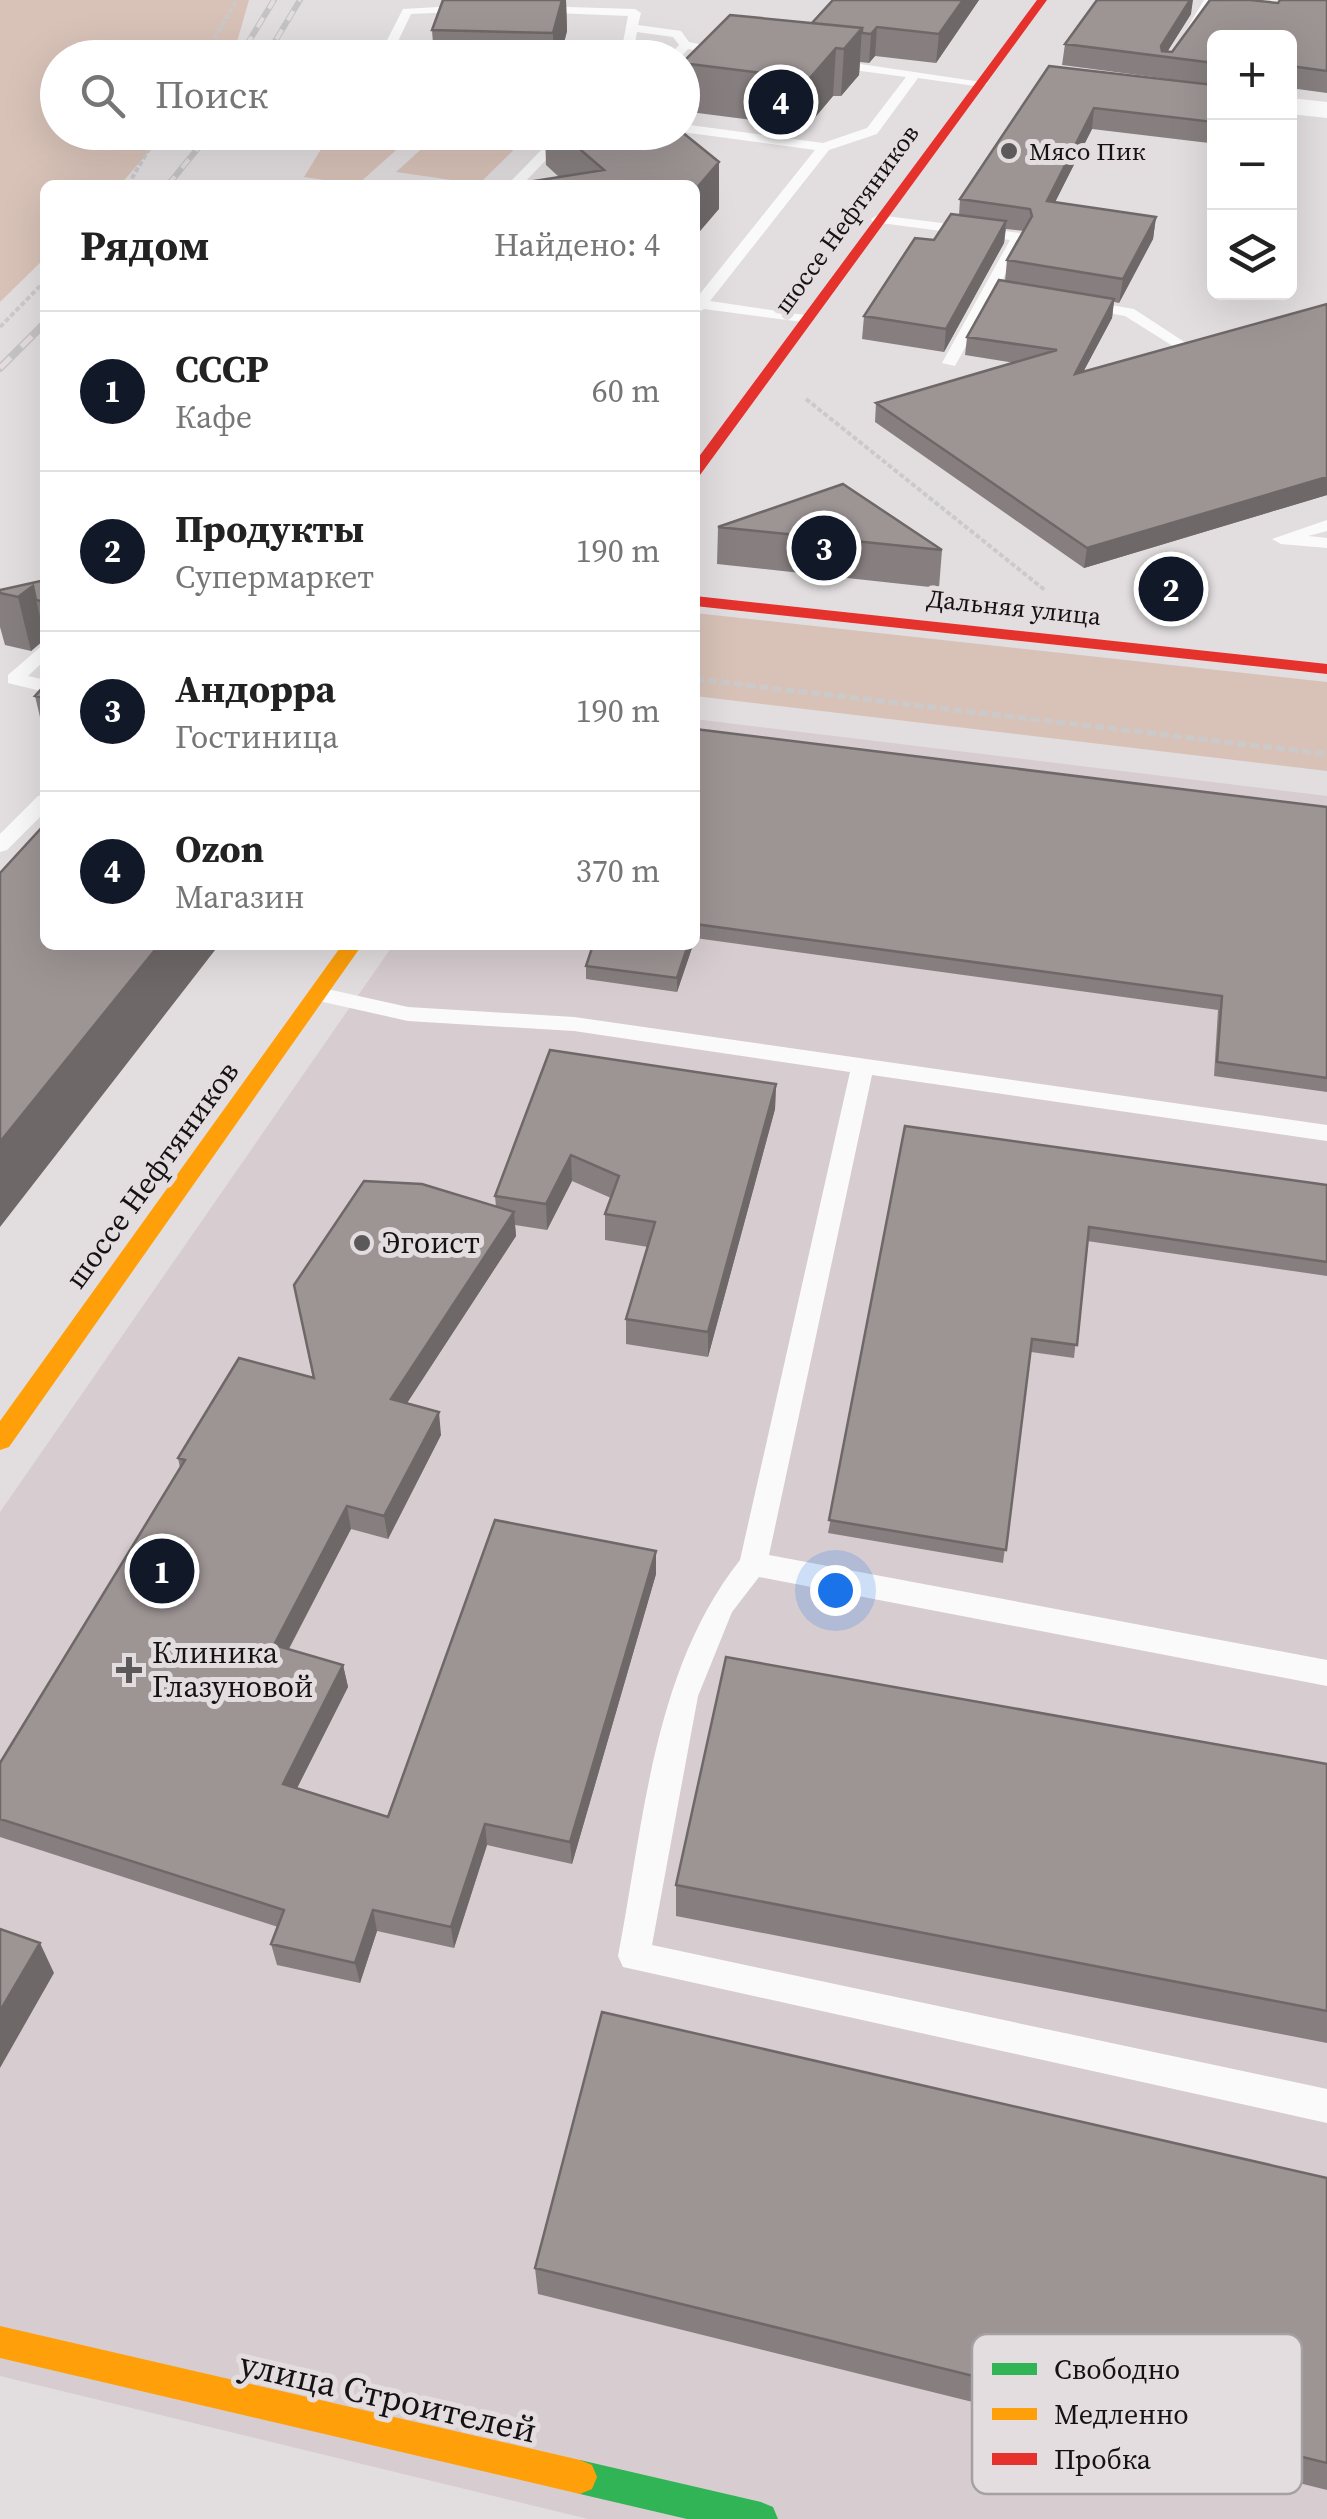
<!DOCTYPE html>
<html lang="ru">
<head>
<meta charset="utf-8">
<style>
	body { margin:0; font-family:"Source Serif 4",serif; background:#f2f2f2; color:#222 }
	.controls { position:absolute; right:30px; top:30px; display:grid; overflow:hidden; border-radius:15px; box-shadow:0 10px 40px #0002 }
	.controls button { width:90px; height:90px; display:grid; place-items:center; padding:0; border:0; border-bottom:2px solid #e0e0e0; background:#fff; color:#222; font:50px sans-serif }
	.you { position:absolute; left:835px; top:1590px; width:35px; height:35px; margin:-25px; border:8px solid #fff; border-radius:50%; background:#1a73e8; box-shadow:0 0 0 15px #1a73e833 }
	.badge { display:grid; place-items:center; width:65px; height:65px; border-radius:50%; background:#111827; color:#fff; font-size:32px; font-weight:700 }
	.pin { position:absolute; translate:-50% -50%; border:5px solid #fff; box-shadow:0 2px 10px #0006 }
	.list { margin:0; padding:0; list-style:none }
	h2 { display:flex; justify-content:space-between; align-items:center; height:130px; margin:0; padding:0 40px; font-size:42px }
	h2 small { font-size:32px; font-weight:400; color:#767676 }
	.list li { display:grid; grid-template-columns:65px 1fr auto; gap:30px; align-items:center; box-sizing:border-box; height:160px; padding:0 40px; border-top:2px solid #e0e0e0 }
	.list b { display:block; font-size:38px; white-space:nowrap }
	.list p { margin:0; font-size:32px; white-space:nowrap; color:#767676 }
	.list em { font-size:32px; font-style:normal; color:#767676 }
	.icon { flex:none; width:55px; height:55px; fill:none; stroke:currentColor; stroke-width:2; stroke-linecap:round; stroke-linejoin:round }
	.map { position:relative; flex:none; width:1327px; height:2519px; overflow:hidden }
	.search { position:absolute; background:#fff; box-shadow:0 10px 40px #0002; left:40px; top:40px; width:660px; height:110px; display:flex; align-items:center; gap:25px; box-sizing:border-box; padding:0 35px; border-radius:55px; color:#767676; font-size:38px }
	.panel { position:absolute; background:#fff; box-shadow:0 10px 40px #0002; left:40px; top:180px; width:660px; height:770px; border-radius:15px }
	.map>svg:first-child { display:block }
	.built { fill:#d7cdd1 }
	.green { fill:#d8c2b8 }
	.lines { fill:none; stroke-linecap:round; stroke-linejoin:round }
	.path-far1 { stroke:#cbcacb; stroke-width:4; stroke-dasharray:5 2.5; stroke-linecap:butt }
	.path { stroke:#cbcacb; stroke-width:5; stroke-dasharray:9 4; stroke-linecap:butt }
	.lane { fill:#fbfafa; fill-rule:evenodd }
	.street { fill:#fbfafa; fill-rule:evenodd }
	.fast { fill:#30b455; fill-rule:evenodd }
	.slow { fill:#ff9f0a; fill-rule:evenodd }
	.jam { fill:#e5322d; fill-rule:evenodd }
	.rail-far1-casing { stroke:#c5c4c4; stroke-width:6 }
	.rail-casing { stroke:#c5c4c4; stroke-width:8 }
	.rail-far1 { stroke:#e3dddf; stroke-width:4; stroke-dasharray:11; stroke-linecap:butt }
	.rail { stroke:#e3dddf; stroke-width:5; stroke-dasharray:15; stroke-linecap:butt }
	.wall { fill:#877f7f }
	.shaded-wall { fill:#6e6868 }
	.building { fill:#9d9494; stroke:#6e6868; stroke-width:2.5 }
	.poi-dot { fill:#5c595b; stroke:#e3dddf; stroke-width:4 }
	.labels { text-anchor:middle; stroke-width:10; stroke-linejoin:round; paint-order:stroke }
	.far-poi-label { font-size:25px; fill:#141213; stroke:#e3dddf; text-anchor:start }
	.far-street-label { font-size:25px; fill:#141213; stroke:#e3dddf }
	.street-label { font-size:30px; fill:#141213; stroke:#e3dddf }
	.poi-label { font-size:30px; fill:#141213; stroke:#e3dddf; text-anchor:start }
	.near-street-label { font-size:35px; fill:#141213; stroke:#e3dddf }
	.key { fill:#e3dddf; stroke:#a5a0a2; stroke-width:2.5 }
	.key-label { font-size:28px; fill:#141213 }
</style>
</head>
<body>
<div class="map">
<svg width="1327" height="2519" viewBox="0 0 1327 2519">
	<rect width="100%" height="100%" fill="#e2dee0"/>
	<path class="built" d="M695,719L1327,796V2519H588L0,2376V1512L393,945H695Z"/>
	<path class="green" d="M0,0H249L235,49L228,57L58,58V132L165,133L120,185H45V258L0,302Z
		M392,132L413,135L357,185L304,177L331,133Z
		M512,133L529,135L479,184L396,172L439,133Z
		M695,613L1327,682V771L695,696Z"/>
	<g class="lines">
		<path class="path-far1" d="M203,58L237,0
			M128,185L159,132
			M0,327L45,281
			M806,399L1046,591"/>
		<path class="path" d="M695,679L1327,754"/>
		<path class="lane" d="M1204,0H1216L1188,40H1180Z
			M1262,0L1327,3V11L1268,3Z
			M474,5L478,11L411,14L390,58H378L403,9Z
			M534,6L635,9L641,13L638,25L681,31L689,42L734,51L728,55L688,49L680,58H667L679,45L673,37L637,32L632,58H620L628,16L530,12Z
			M827,59L988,83L982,87L918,78L877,134L829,150L710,301L805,315L810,317V323L704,309L695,314V300L815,150L682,132V124L823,143L867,128L906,77L823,66Z
			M559,132H573L522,185H507Z
			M878,215L1019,233L1026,237L955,366L942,363L1010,240L873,222L871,219Z
			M1080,300L1134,309L1189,345L1176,348L1125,316L1075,307L1073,304Z
			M1327,520V531L1308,536L1327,538V548L1281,544L1272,539Z
			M45,643V660L28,676L45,680V692L8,683V675Z
			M45,794V812L7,850L0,852V834L38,796Z
			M318,987L408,1007L574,1017L1327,1125V1141L872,1075L769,1555L1327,1660V1686L759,1577L732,1612L698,1696L652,1945L1327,2089V2123L623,1967L618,1956C644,1822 653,1670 740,1560L850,1072L574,1031L408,1021L310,999L307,994Z"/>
		<path class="street" d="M1290,98L1327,102V118L1290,114Z"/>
		<path class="fast" d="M580,2460L761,2502L773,2507L778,2519H687L580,2494L568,2489L563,2477L568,2465Z"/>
		<path class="slow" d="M342,945H362L9,1447L0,1450V1421Z
			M0,2326L580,2460L592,2465L597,2477L592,2489L580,2494L0,2358Z"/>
		<path class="jam" d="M1037,0H1047L700,475L695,476V462Z
			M695,596L1327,664V674L695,606Z"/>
		<g class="rail-far1-casing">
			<path id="rail-far1" d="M246,46L274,0
				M265,58L300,0
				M168,185L211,132"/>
		</g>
		<g class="rail-casing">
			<path id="rail" d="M0,368L45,323"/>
		</g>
		<use href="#rail-far1" class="rail-far1"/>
		<use href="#rail" class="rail"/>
	</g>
	<path class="wall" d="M443,0H566L567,31L560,58H434L432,30Z
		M833,0H979L936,63L875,56L869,63L860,62L859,75L841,96H833L807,127L682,111V63L812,23Z
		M1327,0V93L1290,88V38H1214V85L1062,65L1065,44L1191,14L1167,52H1172L1278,3Z
		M1049,66L1214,85V131L1209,143L1092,129L1055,202L1156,217L1153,239L1119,303L1114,302L1112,318L1083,372L1327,304V495L1084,568L875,422L876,403L1015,363L965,355L967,337L1005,281L1007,260L1024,231L1006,229L1004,243L944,352L862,339L864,316L959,215L960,199Z
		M545,132H682L719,209L559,177L546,165Z
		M718,527L942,550L939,588L717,564Z
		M45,580V639L31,651L5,645L0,627V590Z
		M45,685V738L35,696Z
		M695,729L1327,807V1092L1214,1076L1218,1010L695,938Z
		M693,945L677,992L586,979V966Z
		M550,1050L776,1084L775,1109L708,1357L626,1344V1319L648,1247L605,1240V1214L611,1198L572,1181L547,1230L515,1225L516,1236L407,1403L441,1435L388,1539L351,1529L289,1649L343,1665L348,1687L297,1788L388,1817L656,1551V1574L572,1864L487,1845L454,1948L377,1931L360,1983L277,1965L271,1944L278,1927L0,1837V1763L180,1468L178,1458L313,1378L294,1285L496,1207L495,1196Z
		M905,1126L1327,1185V1276L1087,1241L1074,1358L1031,1352L1003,1563L828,1533Z
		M1327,1764V2043L676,1916V1885Z
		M1327,2178V2490L538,2294L535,2268Z"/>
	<path class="shaded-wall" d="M562,0H566L567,31L560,58H553V33Z
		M963,0H979L936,63L939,34Z
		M1190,0H1193L1191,14L1164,57L1161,46Z
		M877,27L875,56L869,63L871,34Z
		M862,28L859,75L841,96L844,49Z
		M836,48L833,96L807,127L809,79Z
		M1094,108L1092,129L1044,224L1047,201Z
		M1214,118V131L1209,143L1213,122Z
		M719,162V209L695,237V190Z
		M1156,217L1153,239L1119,303L1123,279Z
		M1006,221L1004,243L944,352L946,329Z
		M1114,299L1112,318L1072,393L1075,374Z
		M1327,477V495L1084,568L1087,548Z
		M33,586L45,639L31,651L18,597Z
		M159,945H219L0,1227V1142Z
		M688,945H693L677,992V978Z
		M776,1084L775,1109L708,1357V1332Z
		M571,1155L572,1181L547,1230L546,1204Z
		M514,1212L516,1236L394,1423L391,1399Z
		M439,1412L441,1435L388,1539L384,1516Z
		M347,1506L351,1529L279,1667L274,1645Z
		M656,1551V1574L572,1864L570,1842Z
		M343,1665L348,1687L288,1806L283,1784Z
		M485,1824L487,1845L454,1948L451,1927Z
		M373,1910L377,1931L360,1983L355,1963Z
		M40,1943L54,1973L0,2068V2011Z"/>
	<path class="building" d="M443,0H562L553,33L432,30Z
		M833,0H963L939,34L877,27L871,34L862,33V28L812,23Z
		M1097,0H1190L1161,46L1162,51L1172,52L1210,0H1250L1278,3L1280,0H1327V71L1290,66V38H1214V63L1065,44Z
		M730,15L862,28L844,49L836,48L809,79L682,63Z
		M1049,66L1214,85V118L1213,122L1094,108L1047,201L1156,217L1123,279L1007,260L1032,216L1030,209L960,199Z
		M560,132H682L719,162L695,190V185H509L604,170Z
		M951,214L1006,221L946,329L864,316L915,238L934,240Z
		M999,280L1114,299L1075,374L1327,304V477L1087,548L876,403L1057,350L967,337Z
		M843,484L942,550L718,527Z
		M45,580V602L36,600L33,586L18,597L0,593V590Z
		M45,685V698L35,696Z
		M695,729L1327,807V1078L1217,1062L1222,996L695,924V926Z
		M45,824V945H159L0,1142V873Z
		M593,945H688L677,978L586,966Z
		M550,1050L776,1084L708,1332L626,1319L655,1222L605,1214L619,1176L571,1155L546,1204L495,1196Z
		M905,1126L1327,1185V1262L1089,1227L1077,1345L1032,1339L1006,1550L829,1520Z
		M364,1181L422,1184L514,1212L391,1399L439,1412L384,1516L347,1506L274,1645L343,1665L283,1784L388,1817L495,1520L656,1551L570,1842L485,1824L451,1927L373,1910L355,1963L271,1944L284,1910L0,1819V1763L185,1460L178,1458L239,1358L314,1378L294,1285Z
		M726,1657L1327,1764V2011L676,1885Z
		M0,1929L40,1943L0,2011Z
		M602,2012L1327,2178V2463L535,2268Z"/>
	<g class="poi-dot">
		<circle cx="1009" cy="151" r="10"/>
		<circle cx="362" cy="1243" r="10"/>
		<path d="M124 1655h10v10h10v10h-10v10h-10v-10h-10v-10h10z"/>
	</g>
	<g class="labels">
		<g class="far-poi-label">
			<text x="1029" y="160">Мясо Пик</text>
		</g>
		<g class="far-street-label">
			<text transform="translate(846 219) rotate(-54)" y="9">шоссе Нефтяников</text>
			<text transform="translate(1014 607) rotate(6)" y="9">Дальняя улица</text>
		</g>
		<g class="street-label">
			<text transform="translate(152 1175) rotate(-54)" y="10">шоссе Нефтяников</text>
		</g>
		<g class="poi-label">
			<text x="382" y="1253">Эгоист</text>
			<text x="152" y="1663">Клиника<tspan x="152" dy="34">Глазуновой</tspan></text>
		</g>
		<g class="near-street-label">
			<text transform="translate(388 2397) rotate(13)" y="12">улица Строителей</text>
		</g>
	</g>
	<rect x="972" y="2334" width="330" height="160" rx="15" class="key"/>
	<rect x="992" y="2363" width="45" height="12" fill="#30b455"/>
	<rect x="992" y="2408" width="45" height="12" fill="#ff9f0a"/>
	<rect x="992" y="2453" width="45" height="12" fill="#e5322d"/>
	<g class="key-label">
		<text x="1054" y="2379">Свободно</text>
		<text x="1054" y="2424">Медленно</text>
		<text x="1054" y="2469">Пробка</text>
	</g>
</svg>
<div class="controls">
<button>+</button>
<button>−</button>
<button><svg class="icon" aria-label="layers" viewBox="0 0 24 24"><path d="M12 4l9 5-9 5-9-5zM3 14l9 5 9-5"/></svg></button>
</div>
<div class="you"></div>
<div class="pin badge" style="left:162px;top:1571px">1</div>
<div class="pin badge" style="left:1171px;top:589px">2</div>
<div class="pin badge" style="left:824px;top:548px">3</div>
<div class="pin badge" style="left:781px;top:102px">4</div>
<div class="search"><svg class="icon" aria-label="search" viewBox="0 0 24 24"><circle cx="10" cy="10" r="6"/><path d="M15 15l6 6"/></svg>Поиск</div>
<section class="panel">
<h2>Рядом<small>Найдено: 4</small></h2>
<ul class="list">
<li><span class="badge">1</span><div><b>СССР</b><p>Кафе</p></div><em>60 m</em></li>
<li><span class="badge">2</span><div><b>Продукты</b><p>Супермаркет</p></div><em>190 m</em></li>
<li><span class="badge">3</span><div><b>Андорра</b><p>Гостиница</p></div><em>190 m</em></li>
<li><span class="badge">4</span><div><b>Ozon</b><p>Магазин</p></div><em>370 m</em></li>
</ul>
</section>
</div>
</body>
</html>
